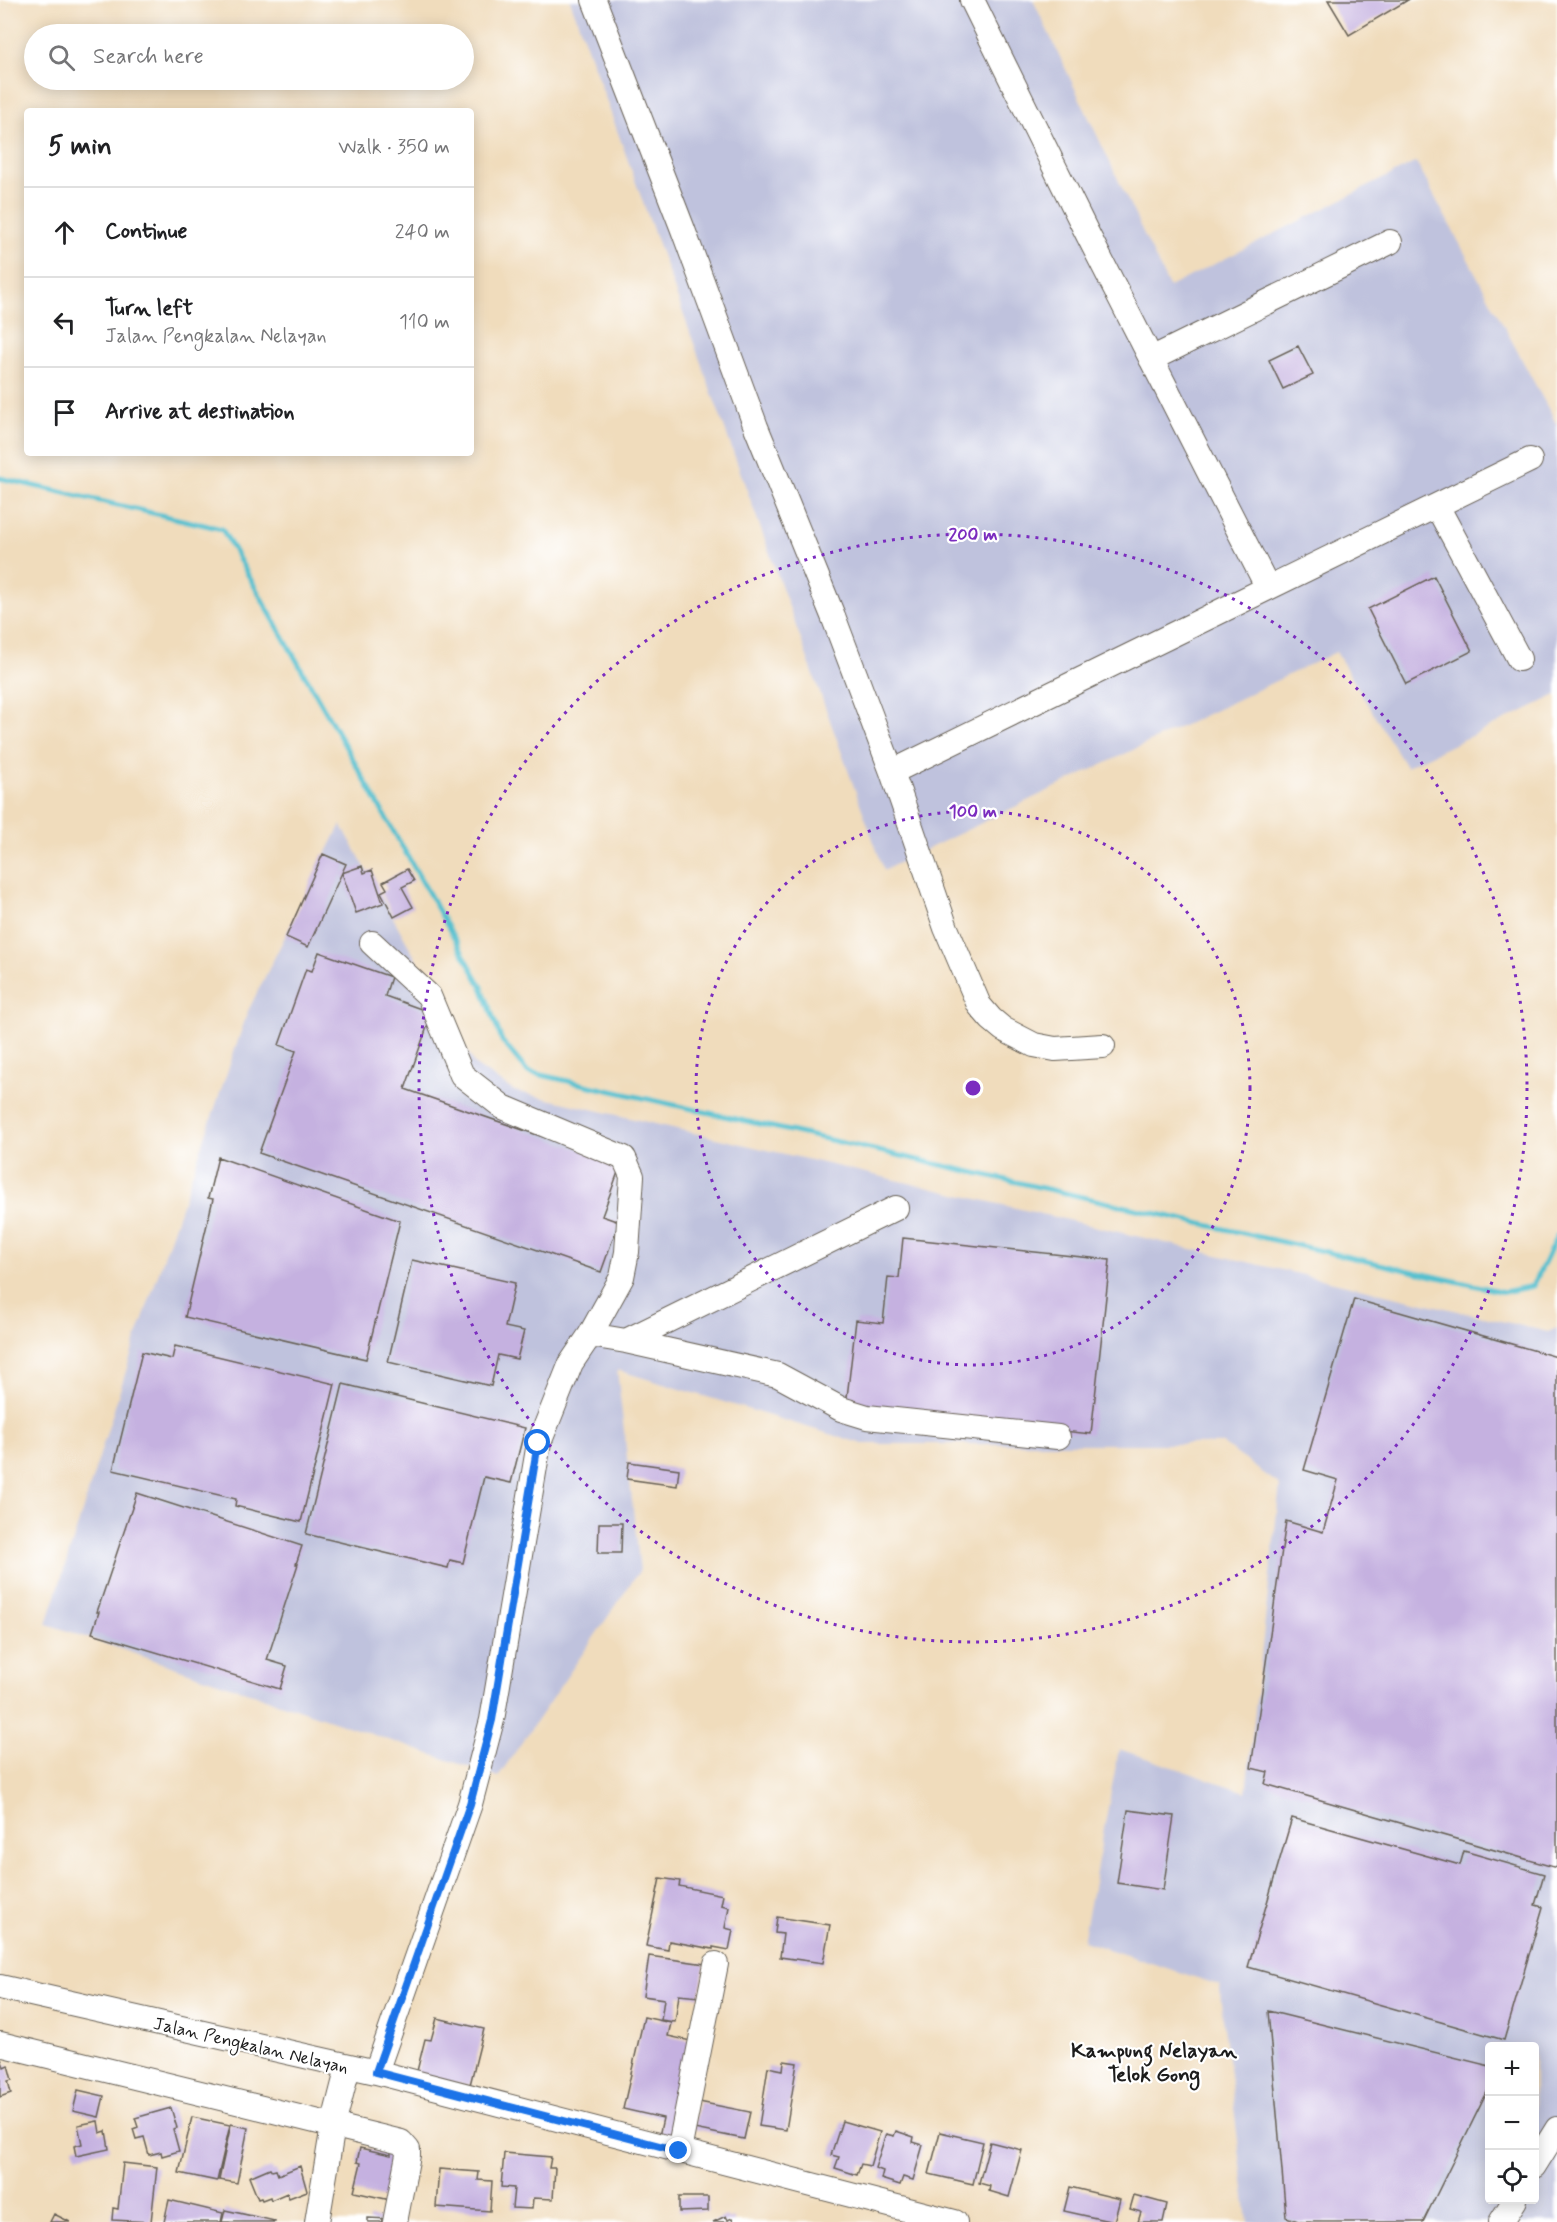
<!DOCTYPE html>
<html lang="en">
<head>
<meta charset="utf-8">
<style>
	body { margin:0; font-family:Mynerve,sans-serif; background:#f6f6f6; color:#202124 }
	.controls { position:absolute; right:18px; bottom:18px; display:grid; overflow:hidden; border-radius:6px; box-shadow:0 3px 15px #0003 }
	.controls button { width:54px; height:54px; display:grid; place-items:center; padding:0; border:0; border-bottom:2px solid #e0e0e0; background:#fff; color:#202124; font:30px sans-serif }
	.stop { position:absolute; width:18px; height:18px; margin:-14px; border:4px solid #1a73e8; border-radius:50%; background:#fff }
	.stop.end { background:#1a73e8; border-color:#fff; box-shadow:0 2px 6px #0008 }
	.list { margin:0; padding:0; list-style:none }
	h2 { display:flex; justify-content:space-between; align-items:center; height:78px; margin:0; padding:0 24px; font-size:26px }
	h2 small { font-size:20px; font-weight:400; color:#757577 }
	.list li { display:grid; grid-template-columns:39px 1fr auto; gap:18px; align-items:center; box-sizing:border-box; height:90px; padding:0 24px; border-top:2px solid #e0e0e0 }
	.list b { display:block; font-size:22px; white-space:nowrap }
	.list p { margin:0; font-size:20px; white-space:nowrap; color:#757577 }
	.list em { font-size:20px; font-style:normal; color:#757577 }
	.icon { flex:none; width:33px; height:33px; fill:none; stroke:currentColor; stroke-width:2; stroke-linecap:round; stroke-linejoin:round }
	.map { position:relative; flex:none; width:1557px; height:2222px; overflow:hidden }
	.search { position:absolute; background:#fff; box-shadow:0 3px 15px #0003; left:24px; top:24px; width:450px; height:66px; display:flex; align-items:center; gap:15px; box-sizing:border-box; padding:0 21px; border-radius:33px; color:#757577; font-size:22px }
	.panel { position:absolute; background:#fff; box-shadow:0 3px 15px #0003; left:24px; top:108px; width:450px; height:348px; border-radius:6px }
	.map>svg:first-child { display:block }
	.industrial { fill:#bfc2dd; fill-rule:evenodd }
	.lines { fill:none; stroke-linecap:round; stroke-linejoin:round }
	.stream { stroke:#54c0cf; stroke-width:5 }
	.building { fill:#c5b1e0 }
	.minor-casing { stroke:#665f54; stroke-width:26 }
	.minor { stroke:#fff; stroke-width:24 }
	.route { stroke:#1a73e8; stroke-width:8 }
	.ring { fill:none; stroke:#7b2cbf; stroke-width:3; stroke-dasharray:3 6 }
	.labels { text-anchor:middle; stroke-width:4.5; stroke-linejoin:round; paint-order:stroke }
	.street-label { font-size:18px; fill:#1c1c1c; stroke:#fff }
	.quarter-label { font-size:21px; font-weight:bold; fill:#1c1c1c; stroke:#fff }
	.centre { fill:#7b2cbf; stroke:#fff; stroke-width:3 }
	.ring-label { font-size:18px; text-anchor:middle; font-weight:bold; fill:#7b2cbf; stroke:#fff; stroke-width:4.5; stroke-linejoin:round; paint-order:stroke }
</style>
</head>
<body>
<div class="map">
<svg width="1557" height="2222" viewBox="0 0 1557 2222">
	<rect width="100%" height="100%" fill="#fff"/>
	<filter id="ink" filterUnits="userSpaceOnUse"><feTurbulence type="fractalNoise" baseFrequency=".0167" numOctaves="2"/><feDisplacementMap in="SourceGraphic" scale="12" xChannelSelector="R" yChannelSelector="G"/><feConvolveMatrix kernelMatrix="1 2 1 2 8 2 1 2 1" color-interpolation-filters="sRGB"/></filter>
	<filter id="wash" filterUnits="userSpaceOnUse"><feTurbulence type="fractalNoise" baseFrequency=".008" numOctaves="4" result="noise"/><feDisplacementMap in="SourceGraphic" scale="24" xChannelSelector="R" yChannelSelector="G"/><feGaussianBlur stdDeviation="1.35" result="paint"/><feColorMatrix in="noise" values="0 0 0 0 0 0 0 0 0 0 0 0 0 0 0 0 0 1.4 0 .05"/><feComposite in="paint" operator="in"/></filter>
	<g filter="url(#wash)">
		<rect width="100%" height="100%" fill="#f0dcbc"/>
		<path class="industrial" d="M570,0H1033L1169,287L1416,162L1557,425V695L1406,767L1336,652L884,870Z
			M341,824L475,1065L514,1091L1548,1332L1557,1328V2222H1248L1219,1985L1083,1941L1119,1749L1246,1792L1280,1485L1223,1444H863L617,1370L640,1570L498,1777L47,1624L136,1339L248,1011ZM1490,2046H1534V2200H1490Z"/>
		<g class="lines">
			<path class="stream" d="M0,478L222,529L482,987L502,1041L528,1072L1504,1292L1533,1286L1557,1236"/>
		</g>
		<g id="blocks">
			<path class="building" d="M1328,0H1408L1349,35Z
				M1298,346L1313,375L1283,389L1269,360Z
				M1434,576L1472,651L1406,684L1368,609Z
				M323,854L346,864L308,947L286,937Z
				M362,866L364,873L372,870L383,903L356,913L342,873Z
				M407,869L414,881L402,887L413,907L394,917L381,892L387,889L383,882Z
				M319,952L391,977L385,996L432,1013L405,1089L621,1164L602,1216L619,1222L601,1272L259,1153L296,1051L279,1045L306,969L312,971Z
				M218,1157L400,1221L366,1359L185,1317L213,1199L208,1198Z
				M903,1238L1110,1260L1091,1434L856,1409L846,1406L856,1320L883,1323L888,1277L899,1278Z
				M412,1260L515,1283L505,1327L524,1331L517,1359L498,1355L491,1386L388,1362Z
				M1354,1299L1557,1357V1868L1265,1784L1268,1772L1251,1768L1286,1521L1323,1532L1338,1480L1304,1470Z
				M175,1346L335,1384L301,1522L235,1506L236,1499L113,1470L142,1352L172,1359Z
				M343,1384L525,1428L511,1483L484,1477L463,1563L450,1560L448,1568L306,1534Z
				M629,1462L679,1469L677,1486L627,1479Z
				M137,1493L302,1546L296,1564H298L267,1660L287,1666L280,1689L92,1633L99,1612H97Z
				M599,1523H622L621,1553H598Z
				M1128,1810L1174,1816L1163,1890L1117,1883Z
				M1292,1818L1460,1865L1464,1851L1544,1874L1535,1905L1543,1907L1504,2040L1248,1967Z
				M660,1878L680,1881L679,1886L723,1895L721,1905L729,1907L725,1928L733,1930L729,1950L713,1947V1949L669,1941L668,1950L646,1946Z
				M777,1917L830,1925L823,1963L780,1957L783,1934L775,1933Z
				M649,1956L705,1964L699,1997L679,1995L675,2022L661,2020L664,1999L643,1996Z
				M1268,2011L1490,2066V2086L1423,2222H1301L1286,2217Z
				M644,2017L671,2023L668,2036L691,2041L674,2145L658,2141L663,2118L623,2109Z
				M437,2018L484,2029L470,2085L415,2079L425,2039L431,2040Z
				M0,2056L4,2067L8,2065L12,2080L8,2081L11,2093L0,2097Z
				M784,2061L797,2063L786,2130L759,2126L768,2067L783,2070Z
				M78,2090L104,2096L99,2117L73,2111Z
				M699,2102L750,2112L744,2139L694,2129Z
				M171,2108L177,2128L173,2129L179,2151L162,2156L161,2152L149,2155L144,2137L136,2139L133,2129L138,2127L135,2118Z
				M192,2117L230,2125L217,2181L179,2173Z
				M98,2121L100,2133L106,2131L109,2149L76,2156L74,2146L82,2144L78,2125Z
				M842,2121L880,2132L870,2166L861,2164L857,2175L835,2168L839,2157L831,2155Z
				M231,2124L248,2128L237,2183L219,2180Z
				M896,2131L914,2137L913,2142L923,2145L913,2180L903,2177L900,2185L881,2179L883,2171L875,2168L886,2134L894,2136Z
				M940,2132L983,2142L973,2184L929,2174Z
				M990,2142L1022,2150L1009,2197L989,2191L990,2186L979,2183Z
				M360,2148L391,2155V2151L406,2154L395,2201L354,2192L361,2163L357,2162Z
				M504,2153L551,2157L549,2168H555L553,2199L533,2198L532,2209L512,2208L514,2188L501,2187Z
				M123,2163L157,2167L151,2222L112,2220L113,2208L118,2209Z
				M300,2166L307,2191L289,2198L287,2193L271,2200L270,2197L262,2200L261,2198L258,2199L249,2177L270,2168L272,2171L276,2170L278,2175Z
				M439,2169L479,2172L478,2180L492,2181L490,2211L436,2207Z
				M1070,2187L1120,2199L1114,2222L1064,2211Z
				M1134,2195L1167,2204L1163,2222H1138L1141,2212L1130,2209Z
				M679,2197H708V2211L679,2212Z
				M169,2200L223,2213L221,2222H164Z
				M225,2210L275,2221V2222H222Z
				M54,2214L70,2222H50Z
				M726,2216L728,2220L732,2218L734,2222H713Z
				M368,2218L388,2219V2222H368Z"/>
		</g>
	</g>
	<g filter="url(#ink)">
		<use href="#blocks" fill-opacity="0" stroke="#665f54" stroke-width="1.5"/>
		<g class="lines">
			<g class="minor-casing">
				<path id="minor" d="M594,0L682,227L756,427L833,616L892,772L1268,588
					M972,0L1087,233L1268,588L1530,460
					M1151,359L1390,242
					M1437,506L1519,659
					M892,772L946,928L979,1005L991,1019L1003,1029L1034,1045L1055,1049L1103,1046
					M372,943L429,996L462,1075L503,1107L624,1158L632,1176L627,1252L622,1277L590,1335L571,1363L539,1443L492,1720L470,1804L376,2072
					M590,1335L626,1341L778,1375L841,1409L867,1417L1058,1437
					M626,1341L896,1208
					M0,1987L376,2072L955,2222
					M0,2044L401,2142L408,2150V2155L395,2222
					M679,2151L716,1964
					M1534,2166L1557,2129
					M317,2222L333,2126L348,2067
					M1501,2222L1515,2200"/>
			</g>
			<use href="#minor" class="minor"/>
		</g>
	</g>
	<g class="lines" filter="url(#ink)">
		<path class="route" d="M538,1443L492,1720L470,1804L376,2072L679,2151"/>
	</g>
	<g class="ring">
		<circle cx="973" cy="1088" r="277"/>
		<circle cx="973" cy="1088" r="554"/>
	</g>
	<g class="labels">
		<g class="street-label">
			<text transform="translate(251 2045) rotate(13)" y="6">Jalan Pengkalan Nelayan</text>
		</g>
		<g class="quarter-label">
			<text x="1154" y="2057">Kampung Nelayan<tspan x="1154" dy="24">Telok Gong</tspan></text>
		</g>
	</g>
	<circle cx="973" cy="1088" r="9" class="centre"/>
	<g class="ring-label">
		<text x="973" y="540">200 m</text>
		<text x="973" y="817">100 m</text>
	</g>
</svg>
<div class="controls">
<button>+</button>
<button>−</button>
<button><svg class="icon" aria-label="locate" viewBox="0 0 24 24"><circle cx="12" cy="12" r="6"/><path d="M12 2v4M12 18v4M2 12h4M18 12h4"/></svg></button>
</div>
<div class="stop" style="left:538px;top:1443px"></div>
<div class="stop end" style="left:679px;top:2151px"></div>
<div class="search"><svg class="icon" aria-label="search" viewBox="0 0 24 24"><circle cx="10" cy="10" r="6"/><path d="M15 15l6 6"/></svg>Search here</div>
<section class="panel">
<h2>5 min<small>Walk · 350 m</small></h2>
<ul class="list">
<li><svg class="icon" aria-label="ahead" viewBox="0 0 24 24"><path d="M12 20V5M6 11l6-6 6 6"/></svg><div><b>Continue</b></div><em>240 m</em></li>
<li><svg class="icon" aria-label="left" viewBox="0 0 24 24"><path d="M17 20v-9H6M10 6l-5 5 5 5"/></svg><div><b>Turn left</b><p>Jalan Pengkalan Nelayan</p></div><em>110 m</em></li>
<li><svg class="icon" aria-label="arrive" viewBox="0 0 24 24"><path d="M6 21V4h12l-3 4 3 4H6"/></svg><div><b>Arrive at destination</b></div></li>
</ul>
</section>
</div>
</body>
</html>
